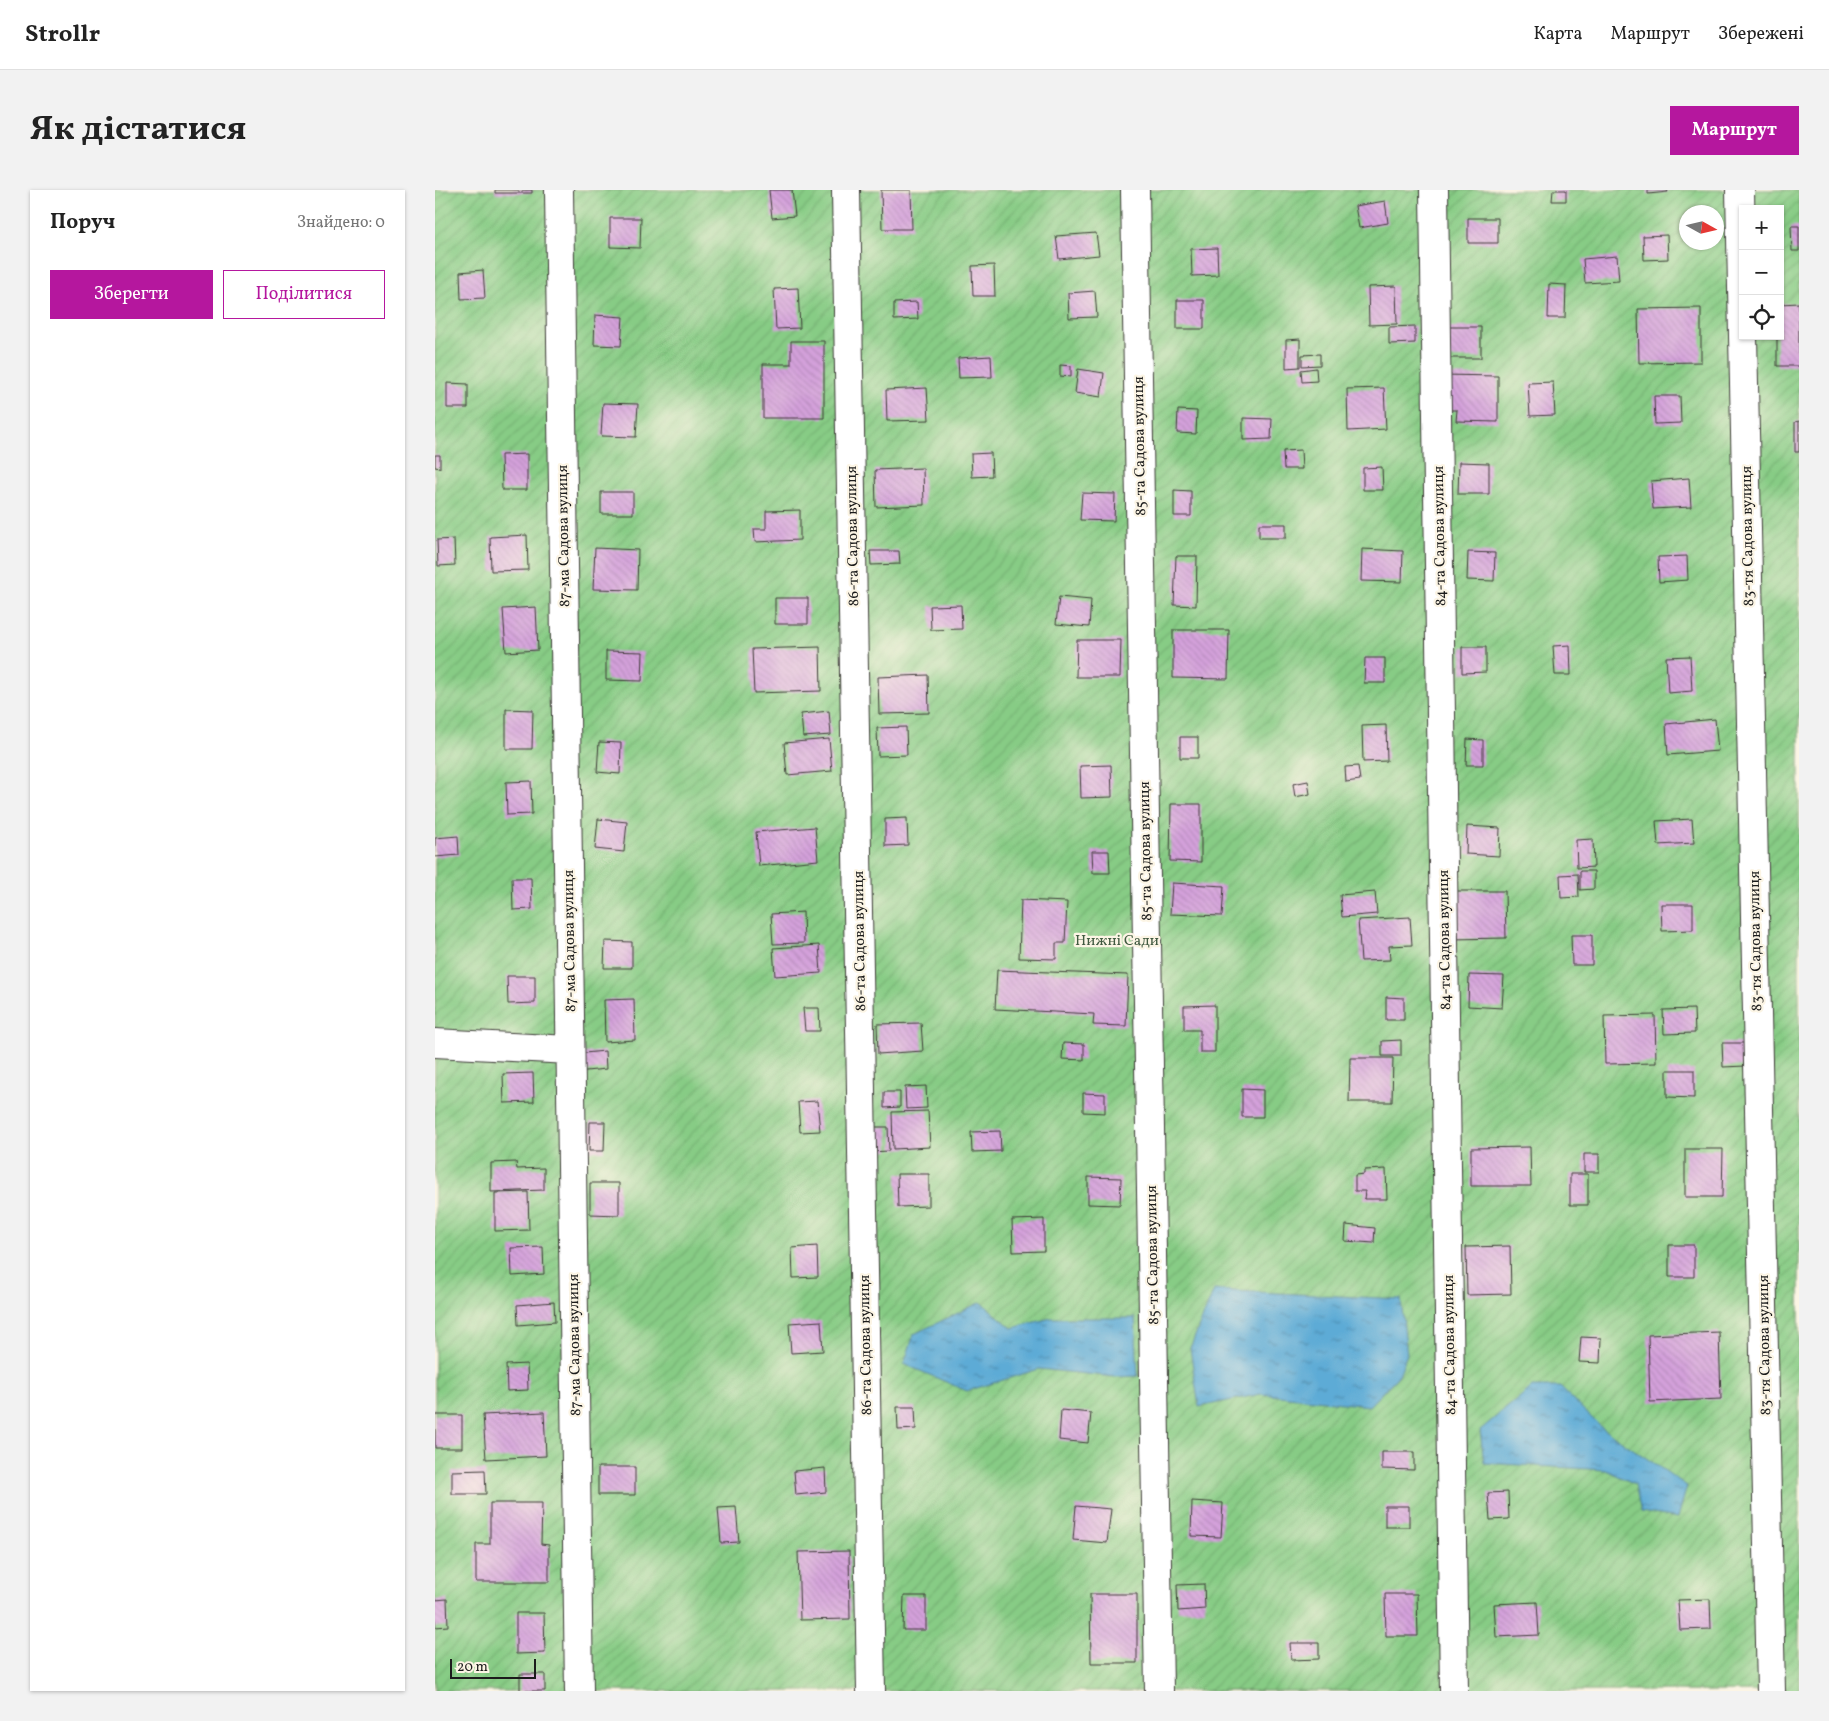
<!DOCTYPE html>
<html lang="uk">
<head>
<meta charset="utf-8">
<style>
	body { margin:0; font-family:Vollkorn,serif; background:#f2f2f2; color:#222 }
	.controls { position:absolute; right:15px; top:15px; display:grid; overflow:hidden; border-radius:0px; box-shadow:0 1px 4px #0004 }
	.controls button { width:45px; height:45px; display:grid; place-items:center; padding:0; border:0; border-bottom:1px solid #e0e0e0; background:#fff; color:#222; font:25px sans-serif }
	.compass { position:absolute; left:1244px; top:15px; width:45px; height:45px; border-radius:50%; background:#fff; box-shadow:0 1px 4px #0004; rotate:98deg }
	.scale { position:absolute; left:15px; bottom:12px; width:86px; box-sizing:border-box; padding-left:5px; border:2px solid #1c1c1c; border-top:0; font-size:14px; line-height:18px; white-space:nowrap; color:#1c1c1c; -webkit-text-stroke:4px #fcf5e5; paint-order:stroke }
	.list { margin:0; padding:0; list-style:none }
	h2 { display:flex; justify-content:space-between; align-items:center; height:65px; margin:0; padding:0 20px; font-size:21px }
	h2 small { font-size:16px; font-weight:400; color:#767676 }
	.actions { display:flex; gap:10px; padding:15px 20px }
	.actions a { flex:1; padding:11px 0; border:1px solid #b5179e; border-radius:0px; text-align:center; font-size:18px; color:#b5179e }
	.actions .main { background:#b5179e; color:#fff }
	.icon { flex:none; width:28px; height:28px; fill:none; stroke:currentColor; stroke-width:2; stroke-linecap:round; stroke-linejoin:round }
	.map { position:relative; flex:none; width:1364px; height:1501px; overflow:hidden; border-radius:0px }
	header { display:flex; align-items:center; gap:30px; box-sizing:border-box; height:70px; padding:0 25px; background:#fff; border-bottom:1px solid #e0e0e0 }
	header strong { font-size:24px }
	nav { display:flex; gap:28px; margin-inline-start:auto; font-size:18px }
	.intro { display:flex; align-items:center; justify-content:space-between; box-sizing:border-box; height:120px; padding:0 30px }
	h1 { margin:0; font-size:35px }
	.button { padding:12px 22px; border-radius:0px; background:#b5179e; color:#fff; font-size:18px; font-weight:700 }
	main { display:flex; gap:30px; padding:0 30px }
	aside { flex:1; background:#fff; border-radius:0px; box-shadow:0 1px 4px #0004 }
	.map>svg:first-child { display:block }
	.garden { fill:url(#garden-furrows); stroke:#527450; fill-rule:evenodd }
	.water { fill:url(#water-ripples); stroke:#3c6479 }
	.building { fill:url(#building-back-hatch) }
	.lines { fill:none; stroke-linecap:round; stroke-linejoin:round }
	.minor-casing { stroke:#3c3a36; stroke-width:30 }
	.minor { stroke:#fff; stroke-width:28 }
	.labels { text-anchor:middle; stroke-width:4.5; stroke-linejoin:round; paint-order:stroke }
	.street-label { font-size:15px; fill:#1c1c1c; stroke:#fcf5e5 }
	.park-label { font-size:15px; fill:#415a41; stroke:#fcf5e5 }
</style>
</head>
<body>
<header>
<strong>Strollr</strong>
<nav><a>Карта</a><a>Маршрут</a><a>Збережені</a></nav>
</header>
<div class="intro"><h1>Як дістатися</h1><a class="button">Маршрут</a></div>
<main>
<aside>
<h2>Поруч<small>Знайдено: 0</small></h2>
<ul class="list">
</ul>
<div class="actions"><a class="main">Зберегти</a><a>Поділитися</a></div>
</aside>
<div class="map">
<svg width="1364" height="1501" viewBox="0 0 1364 1501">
	<defs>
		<pattern id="garden-furrows" width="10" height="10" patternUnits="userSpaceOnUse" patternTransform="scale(1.25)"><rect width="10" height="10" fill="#87cc85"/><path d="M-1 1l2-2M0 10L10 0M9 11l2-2" fill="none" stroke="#74af72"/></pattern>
		<pattern id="water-ripples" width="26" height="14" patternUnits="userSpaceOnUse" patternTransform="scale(1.25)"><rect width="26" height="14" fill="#5dabd6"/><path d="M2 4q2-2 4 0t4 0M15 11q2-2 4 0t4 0" fill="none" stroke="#4c8aad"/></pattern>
		<pattern id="building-back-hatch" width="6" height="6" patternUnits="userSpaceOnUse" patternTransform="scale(1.25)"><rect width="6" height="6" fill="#d4a1db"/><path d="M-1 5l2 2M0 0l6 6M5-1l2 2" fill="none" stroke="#b58abb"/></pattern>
	</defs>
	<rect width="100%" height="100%" fill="#fcf5e5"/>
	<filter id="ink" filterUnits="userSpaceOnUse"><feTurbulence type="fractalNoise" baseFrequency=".02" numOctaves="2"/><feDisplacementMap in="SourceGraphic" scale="10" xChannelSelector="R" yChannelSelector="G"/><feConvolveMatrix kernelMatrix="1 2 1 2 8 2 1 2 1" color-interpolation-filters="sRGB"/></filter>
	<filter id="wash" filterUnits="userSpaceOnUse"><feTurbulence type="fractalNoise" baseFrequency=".0096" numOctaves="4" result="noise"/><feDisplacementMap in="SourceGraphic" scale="20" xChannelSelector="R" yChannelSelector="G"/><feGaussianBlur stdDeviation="1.12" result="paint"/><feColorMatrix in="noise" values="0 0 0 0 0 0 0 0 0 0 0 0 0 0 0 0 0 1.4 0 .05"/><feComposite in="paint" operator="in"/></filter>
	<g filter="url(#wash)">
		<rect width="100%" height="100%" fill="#f1e5c8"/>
		<path class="garden" d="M0,0H1364V1501H0ZM1308,19H1345V146H1308ZM1252,22H1282V52H1252Z"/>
		<path class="water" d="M779,1100L966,1109L972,1164L964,1185L934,1216L826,1204L764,1217L755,1158Z
			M546,1112L577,1138L616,1128H700L703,1186L680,1187L604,1179L532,1201L469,1174L479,1144Z
			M1097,1197H1125L1166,1237L1252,1296L1243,1328L1206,1322L1200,1294L1171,1280L1049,1273L1045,1240Z"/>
		<g id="blocks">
			<path class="building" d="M60,0H97V3H60Z
				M334,0H357L360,26L337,28Z
				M446,0H476L477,39H447Z
				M1118,0H1131V11H1117Z
				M1213,0H1232L1233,2L1213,4Z
				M950,11L953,33L924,38L920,16Z
				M175,28H206L205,58L175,57Z
				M1033,28H1063V53H1033Z
				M1356,36H1364V61H1357Z
				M661,43L664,65L624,69L621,46Z
				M1232,45L1233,69L1209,70L1208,46Z
				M782,58L783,85L757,86L756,59Z
				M1182,66L1184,91L1150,93L1148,69Z
				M559,75L560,106H538L537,76Z
				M48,80L50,108L26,109L25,82Z
				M1114,94L1131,95L1130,128H1113Z
				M961,96L962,134L934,135L933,97Z
				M363,98L365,138L341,139L339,99Z
				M660,101L662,127L634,128L633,103Z
				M742,110H769V139H742Z
				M482,112L483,129L459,130V113Z
				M1364,113V176H1342V146H1345V114Z
				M1266,118V172L1204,173L1203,119Z
				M160,125L188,127L186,156L159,155Z
				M980,136V153L954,154V137Z
				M1009,137H1046V168H1010Z
				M865,149V177L851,178V150Z
				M356,151H389V228H328V174H356Z
				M885,164V175L867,176V165Z
				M556,166L557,187L524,188L523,168Z
				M625,175L636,176V187L625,186Z
				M881,178L882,191L867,192L866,180Z
				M643,179L669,183L666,207L640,203Z
				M1007,185L1063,186V232L1021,231L1022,220H1006Z
				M1118,192L1120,225L1095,226L1093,193Z
				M12,193L33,194V218H12Z
				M492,198L494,230L452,231L451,200Z
				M949,198L951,239L913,241L912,199Z
				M1219,206H1245L1246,233L1220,234Z
				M168,213L203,214L201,247L166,246Z
				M743,220L762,221L761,244L742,243Z
				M808,228L837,229L836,249L808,250Z
				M1364,231V262H1360V232Z
				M866,260L867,279H849L848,261Z
				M556,263L557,286L537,287L536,264Z
				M92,264V300H67L66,265Z
				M0,265H5V278L0,277Z
				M1024,272L1054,273V304H1023Z
				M947,277L948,300H928V278Z
				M488,278L489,315L441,317L440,280Z
				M1254,288L1256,317L1218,319L1216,291Z
				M739,300L756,301V326H739Z
				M166,302H198V324H166Z
				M647,303L680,304L679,331L645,330Z
				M365,320V350L320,352L319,339H331V321Z
				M824,334H851V348H824Z
				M92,345L93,380L56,381L55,347Z
				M19,349L20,375L3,376L2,350Z
				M160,358L203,360L202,400L158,399Z
				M927,359L968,361L967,392L926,391Z
				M435,361H464L465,374L436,375Z
				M1033,362L1060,363L1059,391L1032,390Z
				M741,366H762L761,416L739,415Z
				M1252,366L1253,390L1224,392L1223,367Z
				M624,407L656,410L654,437L621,434Z
				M340,408H373V434H340Z
				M526,415L527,439L496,440L495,416Z
				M101,417L103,460L71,462L68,419Z
				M738,440H794L793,489L738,488Z
				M642,450H686L685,487H641Z
				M1135,455L1136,485H1120L1118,456Z
				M385,457L386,501L319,503L317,459Z
				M1027,457H1051V482L1027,483Z
				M171,461L208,462L207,491L171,490Z
				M1255,466L1257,501L1233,503L1231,467Z
				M930,468H950V493H929Z
				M493,485L494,523L444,524L443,487Z
				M71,519L98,520L97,559H71Z
				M394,521L396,545L368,547L366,524Z
				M1280,529L1283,561L1233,565L1231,534Z
				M951,535L952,571L928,572L927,536Z
				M471,537L472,565L443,566L442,538Z
				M745,547H763V568H745Z
				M394,549L397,581L352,585L349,553Z
				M1032,549L1048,550V575H1031Z
				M164,552L186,553L185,584L162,582Z
				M676,575L677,607L646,608L645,576Z
				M923,576L925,590L911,592L910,577Z
				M96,591L97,624L72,625L71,592Z
				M873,591L875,604L860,607L858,594Z
				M736,614H766V672L735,671Z
				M472,628L473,655L450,656V629Z
				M163,629L192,632L189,662L160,659Z
				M1257,629L1259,653L1223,655L1221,631Z
				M1032,636L1065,638L1064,666L1031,664Z
				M380,637L383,670L324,676L321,642Z
				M23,646L24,665L0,667V648Z
				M1158,649L1159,677L1142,678L1141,650Z
				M657,661H674L675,683H658Z
				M1145,681H1159V699L1145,700Z
				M1143,684L1144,707L1126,708L1125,685Z
				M77,688H96L97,719L78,720Z
				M737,693L789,696L787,726L735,724Z
				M1016,701H1070L1071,748L1017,749Z
				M940,702L942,724L907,727L905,705Z
				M586,710L632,712L630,753H621V769L584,768Z
				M1226,714H1258V740L1227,741Z
				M368,722L369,753L338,754L336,724Z
				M975,727L977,755L954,756L955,770L926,771L923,730Z
				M1136,745H1157V775H1137Z
				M170,751L197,752V778H169Z
				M384,755L386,783L340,786L338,758Z
				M562,780L693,785L691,836L658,835L659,824L560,819Z
				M1034,785L1069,786L1067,818L1033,816Z
				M72,786H100V813L73,814Z
				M951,807L969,808V830H951Z
				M199,809L200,850L170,852L169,810Z
				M780,815V862H765V840H749V816Z
				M368,818H384L385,841H370Z
				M1259,819L1260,843L1229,844L1228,820Z
				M1220,825L1221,873L1170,874L1169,826Z
				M486,833L488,861L443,864L442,834Z
				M966,850V866H947V851Z
				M628,853L649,854V870L627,869Z
				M1287,853H1309L1310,876L1288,877Z
				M170,861L171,879L141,882L139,864Z
				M915,868H958L957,912H914Z
				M1232,880H1259V908L1232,907Z
				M98,883L99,912L69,913L68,884Z
				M491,896L492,918L471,919L470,897Z
				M807,899L828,900V927H807Z
				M449,902H465V917L449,918Z
				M648,903L670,904V923L648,922Z
				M382,911L385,941L365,942L363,912Z
				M493,921L495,957L458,959L457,922Z
				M155,932H170L169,961H154Z
				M434,937H453L454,961L435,962Z
				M565,941L566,961L537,962L536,942Z
				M1095,957L1096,996H1036V958Z
				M1250,959H1288L1287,1007H1250Z
				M1149,964H1164V982H1149Z
				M81,972L82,979L109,978V1000L56,1002V973Z
				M951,979L952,1009H929L930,1001H920V985L929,984V980Z
				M462,984H494V1016L463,1017Z
				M1135,984H1153V1015H1135Z
				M653,987L686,988L685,1015L653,1014Z
				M155,993H184V1025L155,1024Z
				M93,1002L94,1040L60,1041V1003Z
				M609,1029V1061L578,1062L577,1030Z
				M911,1035L940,1038L939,1053L910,1051Z
				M1234,1055H1259V1087H1234Z
				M382,1056L383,1087L358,1088L357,1058Z
				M1075,1056L1076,1104L1032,1105L1031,1057Z
				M108,1057L109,1084L77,1086L76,1058Z
				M119,1112L120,1132L83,1135L82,1115Z
				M386,1131L388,1161L356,1163L354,1133Z
				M1284,1142L1286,1209L1215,1212L1213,1145Z
				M1146,1147L1166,1148L1165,1173L1144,1172Z
				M92,1174L93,1200L72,1201L71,1175Z
				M462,1217H480L481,1239L463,1240Z
				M626,1220L656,1223L653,1253L624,1250Z
				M109,1222L111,1266L51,1269L48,1225Z
				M0,1225H27V1258H0Z
				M947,1262H979V1280L947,1279Z
				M163,1277H200V1305H163Z
				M390,1278L391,1302L361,1305L359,1281Z
				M50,1280L51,1304H17V1281Z
				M1073,1302L1074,1329L1055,1330L1053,1303Z
				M757,1311L788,1313L786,1347L756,1346Z
				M55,1313H107L106,1354L114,1355V1392H41V1354H55Z
				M641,1316L676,1319L672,1353L638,1350Z
				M950,1316H974V1337H950Z
				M301,1317L304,1352L286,1353L283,1318Z
				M414,1361L415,1429L365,1430L363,1362Z
				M769,1394L770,1419L743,1421L742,1395Z
				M655,1404H702V1473H656Z
				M950,1404H982L983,1446H951Z
				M469,1406H491V1440H468Z
				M12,1409L13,1436L0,1437V1410Z
				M1275,1409L1276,1439L1245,1440L1243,1410Z
				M1102,1412L1104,1445L1061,1447L1059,1414Z
				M81,1423H109L110,1463L81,1464Z
				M855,1453H884V1469L856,1470Z
				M85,1484H110V1501H85Z"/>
		</g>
	</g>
	<g filter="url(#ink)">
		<use href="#blocks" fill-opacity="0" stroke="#3c3a36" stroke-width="1"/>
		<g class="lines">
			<g class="minor-casing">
				<path id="minor" d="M124,0L144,1501
					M411,0L436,1501
					M700,0L724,1501
					M999,0L1019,1501
					M1305,0L1336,1501
					M0,853L135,860"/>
			</g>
			<use href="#minor" class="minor"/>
		</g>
	</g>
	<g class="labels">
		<g class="street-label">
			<text transform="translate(704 256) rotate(-91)" y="5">85-та Садова вулиця</text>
			<text transform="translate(128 346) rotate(-91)" y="5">87-ма Садова вулиця</text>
			<text transform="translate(417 346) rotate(-91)" y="5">86-та Садова вулиця</text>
			<text transform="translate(1004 346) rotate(-91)" y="5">84-та Садова вулиця</text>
			<text transform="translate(1312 346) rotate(-91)" y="5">83-тя Садова вулиця</text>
			<text transform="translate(710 661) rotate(-91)" y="5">85-та Садова вулиця</text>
			<text transform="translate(1009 750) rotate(-91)" y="5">84-та Садова вулиця</text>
			<text transform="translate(134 751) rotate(-91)" y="5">87-ма Садова вулиця</text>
			<text transform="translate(424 751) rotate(-91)" y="5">86-та Садова вулиця</text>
			<text transform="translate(1320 751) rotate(-91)" y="5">83-тя Садова вулиця</text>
			<text transform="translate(717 1065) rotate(-91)" y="5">85-та Садова вулиця</text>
			<text transform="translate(139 1155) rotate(-91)" y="5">87-ма Садова вулиця</text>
			<text transform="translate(430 1155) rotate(-91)" y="5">86-та Садова вулиця</text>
			<text transform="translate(1014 1155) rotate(-91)" y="5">84-та Садова вулиця</text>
			<text transform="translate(1329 1155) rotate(-91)" y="5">83-тя Садова вулиця</text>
		</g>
		<g class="park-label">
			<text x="682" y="755">Нижні Сади</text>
		</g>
	</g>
</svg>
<div class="controls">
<button>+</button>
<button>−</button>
<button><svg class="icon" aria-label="locate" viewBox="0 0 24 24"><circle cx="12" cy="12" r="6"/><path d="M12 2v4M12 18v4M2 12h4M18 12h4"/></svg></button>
</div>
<svg class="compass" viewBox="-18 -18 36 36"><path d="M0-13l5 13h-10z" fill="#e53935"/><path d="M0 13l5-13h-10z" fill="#767676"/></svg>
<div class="scale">20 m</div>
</div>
</main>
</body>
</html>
